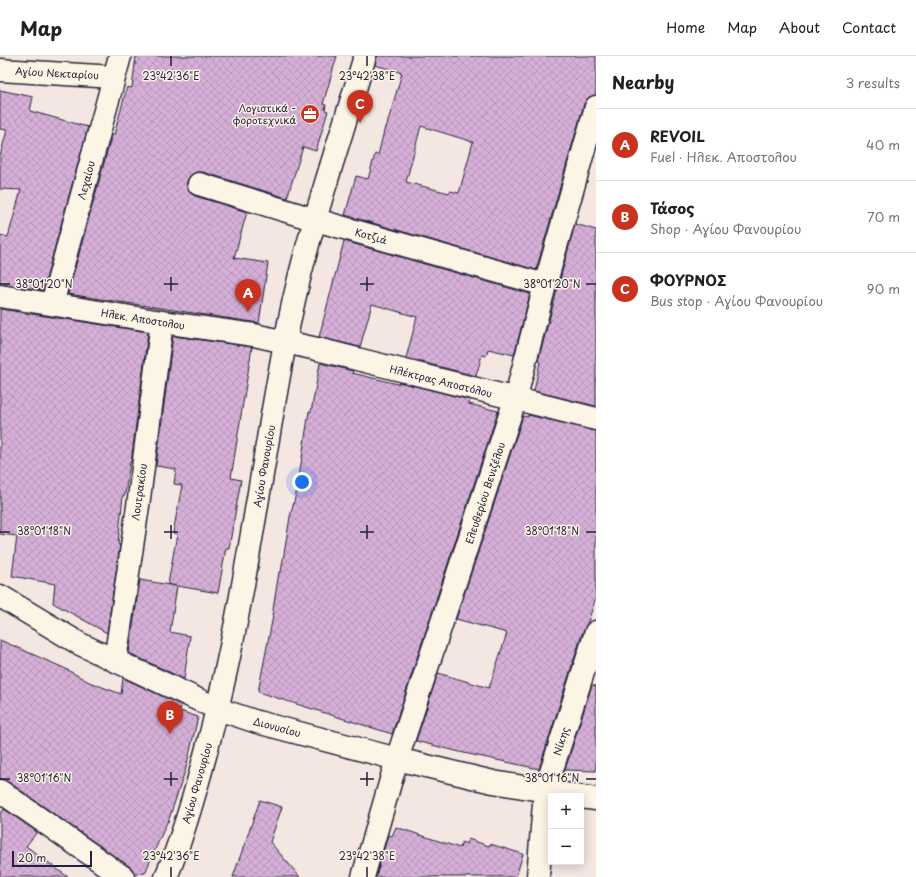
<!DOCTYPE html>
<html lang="en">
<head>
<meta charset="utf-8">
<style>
	body { margin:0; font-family:"Playpen Sans",sans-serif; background:#f6f6f6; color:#202124 }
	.controls { position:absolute; right:12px; bottom:12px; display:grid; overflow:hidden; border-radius:0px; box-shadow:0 2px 10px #0003 }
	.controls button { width:36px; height:36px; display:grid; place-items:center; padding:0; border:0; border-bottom:1px solid #e0e0e0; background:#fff; color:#202124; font:20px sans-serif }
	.scale { position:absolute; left:12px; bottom:10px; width:80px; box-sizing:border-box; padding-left:4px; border:2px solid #22223b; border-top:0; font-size:11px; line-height:14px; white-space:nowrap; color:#22223b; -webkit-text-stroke:3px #fcf5e5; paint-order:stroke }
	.you { position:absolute; left:302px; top:426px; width:14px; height:14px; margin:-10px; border:3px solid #fff; border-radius:50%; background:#1a73e8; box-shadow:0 0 0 6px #1a73e833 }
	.badge { display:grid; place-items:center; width:26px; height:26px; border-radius:50%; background:#c8321e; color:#fff; font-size:13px; font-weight:700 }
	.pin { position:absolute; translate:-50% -33px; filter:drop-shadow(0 1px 2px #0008) }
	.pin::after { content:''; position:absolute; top:21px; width:14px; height:12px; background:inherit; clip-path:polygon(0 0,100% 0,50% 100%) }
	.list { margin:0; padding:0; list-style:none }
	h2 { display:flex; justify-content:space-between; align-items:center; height:52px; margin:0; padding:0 16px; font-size:17px }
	h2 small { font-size:13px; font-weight:400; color:#757577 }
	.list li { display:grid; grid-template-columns:26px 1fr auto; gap:12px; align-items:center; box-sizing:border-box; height:72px; padding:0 16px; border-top:1px solid #e0e0e0 }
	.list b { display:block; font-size:15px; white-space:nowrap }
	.list p { margin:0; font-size:13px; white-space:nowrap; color:#757577 }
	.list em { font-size:13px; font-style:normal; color:#757577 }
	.map { position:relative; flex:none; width:596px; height:821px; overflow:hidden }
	header { display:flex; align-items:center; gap:24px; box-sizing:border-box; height:56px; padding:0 20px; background:#fff; border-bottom:1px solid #e0e0e0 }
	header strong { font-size:19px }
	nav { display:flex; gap:22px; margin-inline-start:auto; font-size:14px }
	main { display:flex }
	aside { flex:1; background:#fff }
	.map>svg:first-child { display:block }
	.building { fill:url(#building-cross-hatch); stroke:#22223b; fill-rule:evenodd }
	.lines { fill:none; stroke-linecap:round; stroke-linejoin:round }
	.minor-casing { stroke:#22223b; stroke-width:25 }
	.minor { stroke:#fcf5e5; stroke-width:22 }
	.ticks { fill:none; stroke:#22223b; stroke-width:1.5 }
	.labels { text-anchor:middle; stroke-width:3; stroke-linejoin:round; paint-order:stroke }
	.street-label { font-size:10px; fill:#22223b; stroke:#fcf5e5 }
	.poi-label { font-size:10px; fill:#22223b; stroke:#fcf5e5; text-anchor:end }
	.ticks-label { font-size:10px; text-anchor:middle; fill:#22223b; stroke:#fcf5e5; stroke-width:3; stroke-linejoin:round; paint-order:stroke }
</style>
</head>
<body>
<header>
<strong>Map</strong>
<nav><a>Home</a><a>Map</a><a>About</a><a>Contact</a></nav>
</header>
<main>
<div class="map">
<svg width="596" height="821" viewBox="0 0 596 821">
	<defs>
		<pattern id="building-cross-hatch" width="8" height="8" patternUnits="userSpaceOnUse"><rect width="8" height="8" fill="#d6afd7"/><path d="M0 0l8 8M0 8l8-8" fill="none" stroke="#b796b9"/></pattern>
	</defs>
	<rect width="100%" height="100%" fill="#f4e7e2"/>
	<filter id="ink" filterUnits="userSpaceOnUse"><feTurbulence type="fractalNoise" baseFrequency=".025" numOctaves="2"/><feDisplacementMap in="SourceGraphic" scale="8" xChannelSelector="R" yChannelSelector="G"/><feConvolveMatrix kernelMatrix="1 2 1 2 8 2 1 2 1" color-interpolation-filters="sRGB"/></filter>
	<g filter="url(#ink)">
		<path class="building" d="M136,0H337L323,48L326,49L325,54L328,55L316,95L303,91L287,142L203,116H197L191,119L187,125V131L190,137L195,140L247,156L234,202L268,207L259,267L68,238L112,78L114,79L127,31L132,32Z
			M377,0H596V39L588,42L584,48L536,214L345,159L356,120L368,123L375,98L378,99L385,71L386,72L402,17L375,9ZM421,70L473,86L459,137L450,135L449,137L406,126Z
			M0,34L33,41L30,55L88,71L43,234L0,228V179L8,181L21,134L0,133V100L7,74L0,73Z
			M575,168L596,174V350L534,335L540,306L538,305Z
			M344,185L530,238L514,299L488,293L486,300L482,299L476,320L406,302L417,261L372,248L360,291L319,281Z
			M0,253L148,276L131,406H130L125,439H123L118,488L120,489L107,577L53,547L55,528L12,520L17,480L0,478Z
			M173,280L252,291L231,422L241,424L229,492H226L218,537L177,530L170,576L190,580L184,623L129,597L140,524L176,530L168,528L177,478L173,477L182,429L174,428L176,413L156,410Z
			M320,307L353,315L352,317L398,328L399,326L470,344L469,348L498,355L392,678L258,636L273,560H272L279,516H281L290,461L297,434L309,355L311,356Z
			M528,359L596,375V541L588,566L582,578L539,713L464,697L416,685L438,617L489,632L507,577L456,563L523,360L528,361Z
			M0,584L64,612L89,626L121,638L123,622L181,649L180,655L198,661L186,712L168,766H167L145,817L135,818L130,811L7,725L0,723Z
			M592,629L596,630V715L565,714Z
			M260,744L282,751L270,786L300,821H233Z
			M4,753L37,776L26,790L68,821H0V758Z
			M396,771L460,792L462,786L466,788L468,783L489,790L490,788L523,798L516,821H376L388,779L392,780Z"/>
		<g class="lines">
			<g class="minor-casing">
				<path id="minor" d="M0,14L114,21
					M199,128L316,164L545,229
					M0,240L162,266L254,279L317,293L596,363
					M52,248L120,0
					M0,540L80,588L218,653L257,666L397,703L493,726L577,740
					M115,605L138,450L162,266
					M0,735L123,821
					M581,741L596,743
					M166,821C183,781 195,738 206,696C243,561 259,423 285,287C303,189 337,95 365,0
					M363,821L397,703L515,344L545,229L596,51
					M538,821L545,735L596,576"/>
			</g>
			<use href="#minor" class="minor"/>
		</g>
	</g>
	<path class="ticks" d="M171,0V10M367,0V10M171,221V235M367,221V235M0,228H10M164,228H178M360,228H374M586,228H596M171,469V483M367,469V483M0,476H10M164,476H178M360,476H374M586,476H596M171,716V730M367,716V730M0,723H10M164,723H178M360,723H374M586,723H596M171,811V821M367,811V821"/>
	<defs>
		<g id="office-disc" transform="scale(1)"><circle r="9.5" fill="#c8321e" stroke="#fcf5e5"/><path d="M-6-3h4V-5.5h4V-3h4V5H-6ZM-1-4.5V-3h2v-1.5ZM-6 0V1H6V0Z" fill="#fff"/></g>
	</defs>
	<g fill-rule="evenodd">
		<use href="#office-disc" x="310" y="58"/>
	</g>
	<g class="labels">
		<g class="street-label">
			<text transform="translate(57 17) rotate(3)" y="4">Αγίου Νεκταρίου</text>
			<text transform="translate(86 124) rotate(-75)" y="4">Λεχαίου</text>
			<text transform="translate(371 180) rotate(16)" y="4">Κοτζιά</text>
			<text transform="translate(143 263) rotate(9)" y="4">Ηλεκ. Αποστολου</text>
			<text transform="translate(441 325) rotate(14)" y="4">Ηλέκτρας Αποστόλου</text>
			<text transform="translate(264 410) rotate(-80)" y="4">Αγίου Φανουρίου</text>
			<text transform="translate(139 436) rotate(-82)" y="4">Λουτρακίου</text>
			<text transform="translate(485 437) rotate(-72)" y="4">Ελευθερίου Βενιζέλου</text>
			<text transform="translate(277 671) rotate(15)" y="4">Διονυσίου</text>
			<text transform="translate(561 685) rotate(-72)" y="4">Νίκης</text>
			<text transform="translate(197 727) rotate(-74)" y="4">Αγίου Φανουρίου</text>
		</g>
		<g class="poi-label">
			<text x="296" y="56">Λογιστικά -<tspan x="296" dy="12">φοροτεχνικά</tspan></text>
		</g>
	</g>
	<g class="ticks-label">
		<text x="171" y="24">23°42'36"E</text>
		<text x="367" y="24">23°42'38"E</text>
		<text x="44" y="232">38°01'20"N</text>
		<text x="552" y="232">38°01'20"N</text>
		<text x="44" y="479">38°01'18"N</text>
		<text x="552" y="479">38°01'18"N</text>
		<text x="44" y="726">38°01'16"N</text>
		<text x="552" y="726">38°01'16"N</text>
		<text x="171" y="804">23°42'36"E</text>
		<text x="367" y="804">23°42'38"E</text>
	</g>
</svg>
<div class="controls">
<button>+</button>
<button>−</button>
</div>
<div class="scale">20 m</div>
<div class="you"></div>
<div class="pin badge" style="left:248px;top:256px">A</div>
<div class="pin badge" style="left:170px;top:678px">B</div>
<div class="pin badge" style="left:360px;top:67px">C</div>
</div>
<aside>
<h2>Nearby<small>3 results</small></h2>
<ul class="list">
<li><span class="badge">A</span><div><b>REVOIL</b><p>Fuel · Ηλεκ. Αποστολου</p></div><em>40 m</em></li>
<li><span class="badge">B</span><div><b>Τάσος</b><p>Shop · Αγίου Φανουρίου</p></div><em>70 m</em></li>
<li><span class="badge">C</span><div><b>ΦΟΥΡΝΟΣ</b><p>Bus stop · Αγίου Φανουρίου</p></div><em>90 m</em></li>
</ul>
</aside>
</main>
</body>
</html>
